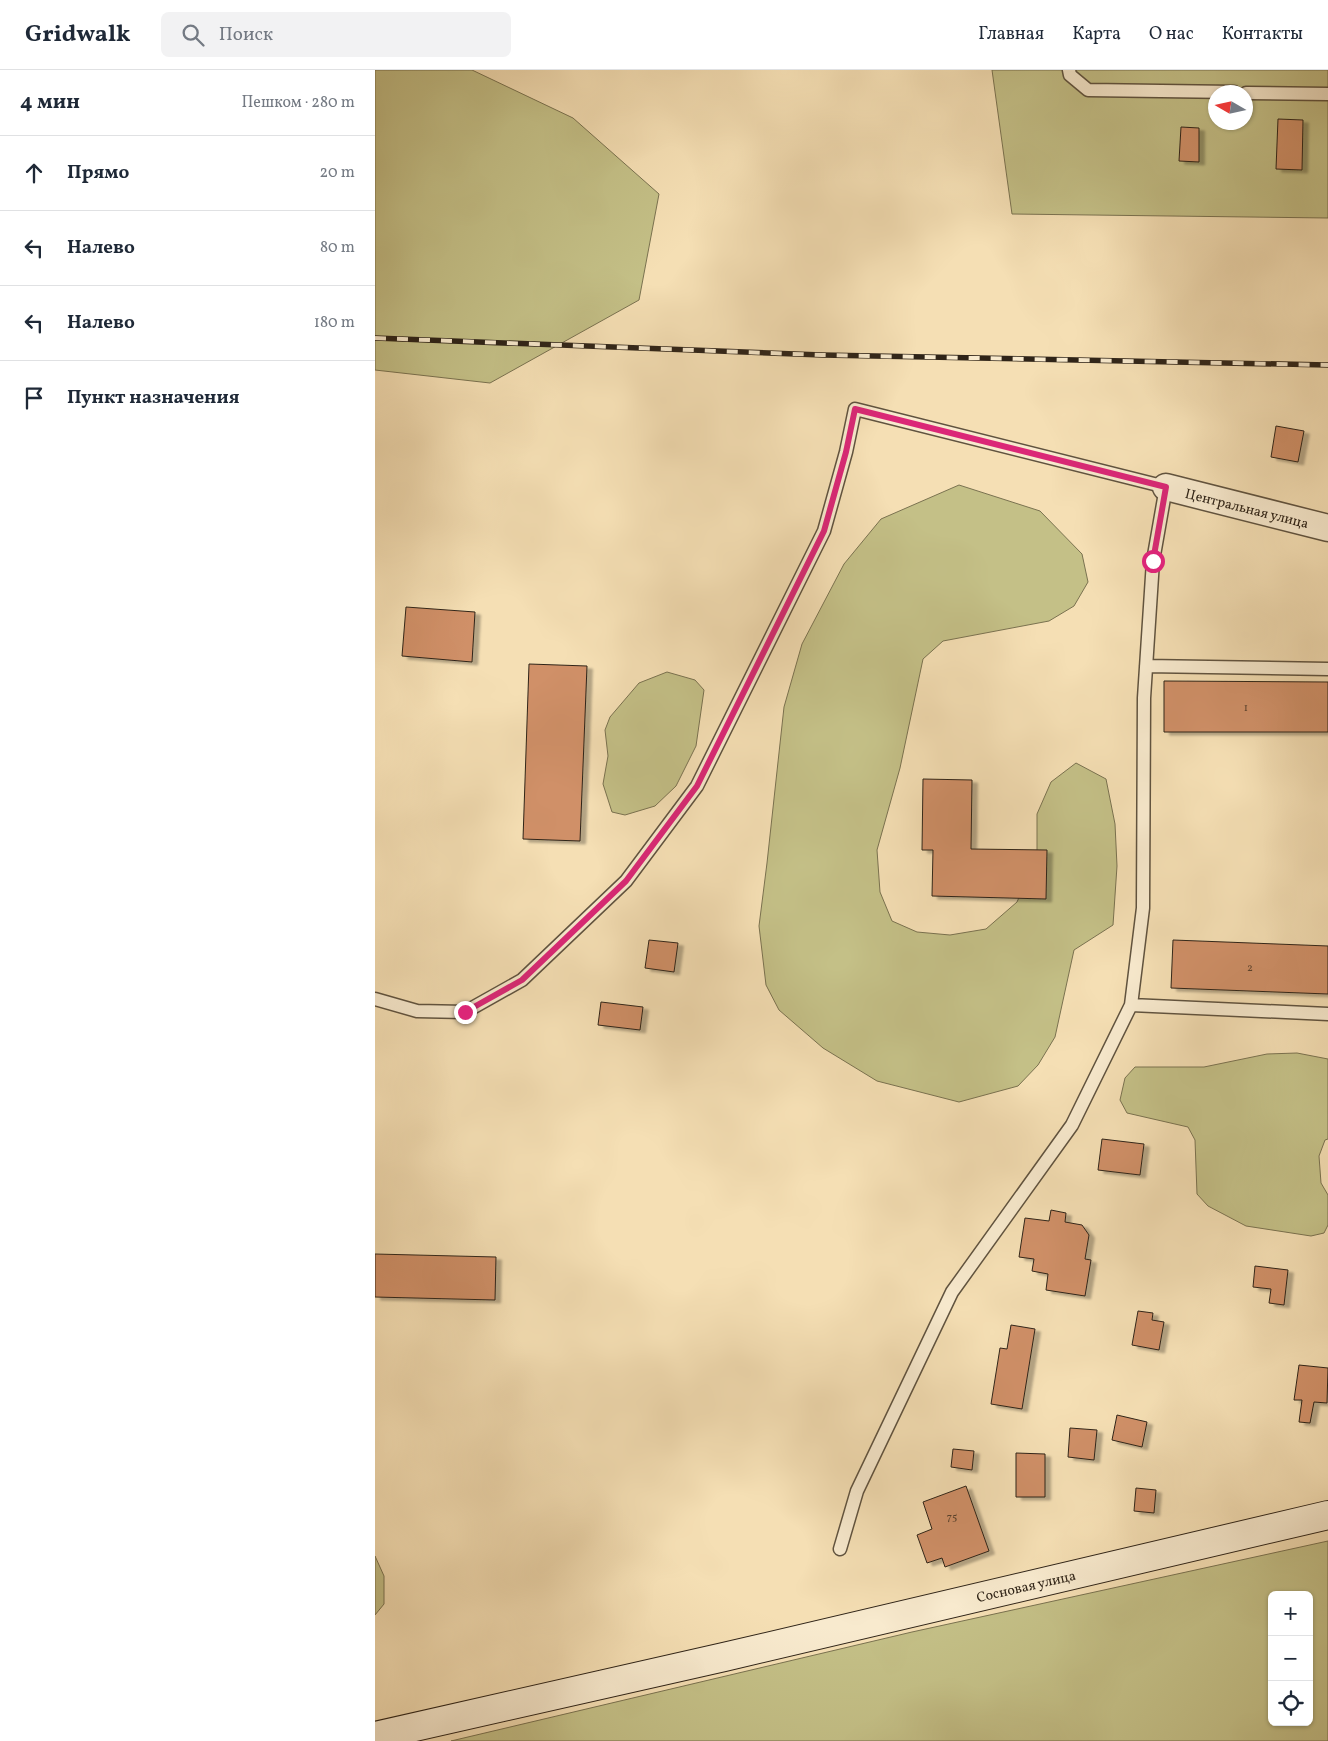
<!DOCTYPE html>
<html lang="ru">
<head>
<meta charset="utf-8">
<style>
	body { margin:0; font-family:Vollkorn,serif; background:#f2f2f3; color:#1f2937 }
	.controls { position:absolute; right:15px; bottom:15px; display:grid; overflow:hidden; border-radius:8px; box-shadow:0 1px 4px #0004 }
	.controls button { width:45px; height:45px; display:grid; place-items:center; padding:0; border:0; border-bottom:1px solid #e0e1e3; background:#fff; color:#1f2937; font:25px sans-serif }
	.compass { position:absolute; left:833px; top:15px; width:45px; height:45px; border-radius:50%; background:#fff; box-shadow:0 1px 4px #0004; rotate:279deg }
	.stop { position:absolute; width:15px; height:15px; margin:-11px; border:4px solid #db2777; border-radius:50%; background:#fff }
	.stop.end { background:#db2777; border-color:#fff; box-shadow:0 1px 5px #0008 }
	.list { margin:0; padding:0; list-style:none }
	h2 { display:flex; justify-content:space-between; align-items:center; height:65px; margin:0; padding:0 20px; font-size:21px }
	h2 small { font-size:16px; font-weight:400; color:#747a83 }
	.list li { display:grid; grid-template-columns:32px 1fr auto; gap:15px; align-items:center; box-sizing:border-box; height:75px; padding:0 20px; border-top:1px solid #e0e1e3 }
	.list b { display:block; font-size:19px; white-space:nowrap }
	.list em { font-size:16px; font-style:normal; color:#747a83 }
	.icon { flex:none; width:28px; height:28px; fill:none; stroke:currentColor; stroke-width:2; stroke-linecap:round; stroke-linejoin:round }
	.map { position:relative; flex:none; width:953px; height:1671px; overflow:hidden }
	header { display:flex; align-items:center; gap:30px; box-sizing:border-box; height:70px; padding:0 25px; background:#fff; border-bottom:1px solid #e0e1e3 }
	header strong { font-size:24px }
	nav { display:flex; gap:28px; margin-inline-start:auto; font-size:18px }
	.search { width:350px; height:45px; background:#f2f2f3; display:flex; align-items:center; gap:12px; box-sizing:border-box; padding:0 18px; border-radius:8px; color:#747a83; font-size:19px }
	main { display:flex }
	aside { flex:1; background:#fff }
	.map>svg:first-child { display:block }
	.green { fill:#c4c087; stroke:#7a7250; fill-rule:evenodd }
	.building { fill:#d09067; stroke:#2f2418; filter:url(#shadow) }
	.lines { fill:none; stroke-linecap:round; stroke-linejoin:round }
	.lane-casing { stroke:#60533f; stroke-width:15 }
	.street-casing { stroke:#60533f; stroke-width:29 }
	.secondary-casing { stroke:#2f2418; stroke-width:30 }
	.lane { stroke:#f8eace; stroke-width:12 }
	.street { stroke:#f8eace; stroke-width:26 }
	.secondary { stroke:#f8eace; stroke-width:28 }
	.rail-casing { stroke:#2f2418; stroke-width:5.5 }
	.rail { stroke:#f8eace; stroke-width:4; stroke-dasharray:11; stroke-linecap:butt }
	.route { stroke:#db2777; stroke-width:6 }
	.labels { text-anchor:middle; stroke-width:4; stroke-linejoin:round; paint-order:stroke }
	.number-label { font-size:11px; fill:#573f2c }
	.street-label { font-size:14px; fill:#2f2418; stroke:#f8eace }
</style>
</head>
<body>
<header>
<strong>Gridwalk</strong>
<div class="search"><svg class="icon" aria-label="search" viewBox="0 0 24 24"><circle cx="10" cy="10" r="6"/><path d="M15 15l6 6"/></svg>Поиск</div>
<nav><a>Главная</a><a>Карта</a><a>О нас</a><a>Контакты</a></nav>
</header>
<main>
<aside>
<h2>4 мин<small>Пешком · 280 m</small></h2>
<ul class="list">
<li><svg class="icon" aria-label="ahead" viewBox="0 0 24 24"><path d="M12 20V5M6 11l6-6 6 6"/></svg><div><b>Прямо</b></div><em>20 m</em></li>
<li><svg class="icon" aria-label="left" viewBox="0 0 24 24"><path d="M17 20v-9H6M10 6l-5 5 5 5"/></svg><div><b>Налево</b></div><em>80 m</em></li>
<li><svg class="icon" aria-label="left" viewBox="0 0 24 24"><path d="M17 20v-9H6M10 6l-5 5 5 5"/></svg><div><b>Налево</b></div><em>180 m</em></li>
<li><svg class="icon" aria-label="arrive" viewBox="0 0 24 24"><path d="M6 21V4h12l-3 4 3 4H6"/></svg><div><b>Пункт назначения</b></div></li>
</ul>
</aside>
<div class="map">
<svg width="953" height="1671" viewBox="0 0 953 1671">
	<defs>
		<filter id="shadow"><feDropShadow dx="5.5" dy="3" stdDeviation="1" flood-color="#0004"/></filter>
	</defs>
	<rect width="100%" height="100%" fill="#f5dfb4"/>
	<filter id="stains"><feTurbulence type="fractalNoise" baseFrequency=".004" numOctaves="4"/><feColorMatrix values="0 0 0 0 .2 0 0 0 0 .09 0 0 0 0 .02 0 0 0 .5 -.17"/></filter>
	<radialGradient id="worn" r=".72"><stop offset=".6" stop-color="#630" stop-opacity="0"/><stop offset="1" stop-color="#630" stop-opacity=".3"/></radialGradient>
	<path class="green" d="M0,0H97L198,48L284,124L264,230L115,313L0,300Z
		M617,0H953V148L637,144ZM841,22H871V52H841Z
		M584,415L665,441L707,484L713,512L699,536L674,551L568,571L548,589L525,698L502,780L505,822L517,851L542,862L575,865L611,859L642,832L662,787V744L676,712L701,693L731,709L740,754L742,796L738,855L699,880L680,967L663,995L643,1016L584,1032L502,1011L448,978L404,940L391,915L384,856L392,793L409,637L427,574L469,494L506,449Z
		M292,602L320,610L329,620L321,676L301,716L280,736L250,745L237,742L228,714L233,686L230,660L235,647L264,613Z
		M922,983L953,989V1069L950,1070L944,1086L946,1113L953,1125V1155L949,1163L936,1166L871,1156L833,1136L822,1124L820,1070L813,1057L752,1043L745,1030L750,1008L760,997H829L892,984Z
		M953,1471V1671H76L537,1562ZM897,1525H934V1652H897Z
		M0,1486L9,1506V1534L0,1545Z"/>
	<path class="building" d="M903,49L928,50L927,100L901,99Z
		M806,57L824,58V92L804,91Z
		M901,356L929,361L923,392L896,387Z
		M31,537L100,542L97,592L27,586Z
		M154,594L212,596L205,771L148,769Z
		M789,611L953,612V662H789Z
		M548,709L597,710L596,779L672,780L671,829L557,826L558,780H547Z
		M274,870L303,873L299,902L270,898Z
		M798,870L953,876V924L796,918Z
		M226,932L268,937L265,960L223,955Z
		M727,1069L769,1074L765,1105L723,1100Z
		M676,1140L691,1143L690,1152L707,1155L714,1165L710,1189L716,1190L710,1226L671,1220L673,1204L657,1201L659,1189L644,1187L650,1148L674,1151Z
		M0,1184L121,1187L120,1230L0,1227Z
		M880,1196L913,1200L909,1235L894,1233L896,1219L878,1217Z
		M763,1241L778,1243L777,1250L789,1252L784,1280L757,1275Z
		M636,1255L660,1259L647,1339L616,1334L625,1278L632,1279Z
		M924,1295L953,1298L952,1333L939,1332L935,1353L924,1352L927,1330H919Z
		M742,1345L772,1352L767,1377L737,1370Z
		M695,1358L722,1360L719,1390L693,1387Z
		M578,1379L599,1381L597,1400L576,1397Z
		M641,1383L670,1384V1427H641Z
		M591,1416L614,1481L570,1497L567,1488L552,1493L542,1465L557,1459L548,1432Z
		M761,1418L781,1420L779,1443L759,1441Z"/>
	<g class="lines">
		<g class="lane-casing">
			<path id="lane" d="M694,0L695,5L713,20L859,22
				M871,23L953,24
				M771,596L953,599
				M0,929L42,941L90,942L147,910L251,811L322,716L449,461L471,382L480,339L791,417L778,491L769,628L768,838L756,935L697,1055L577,1222L482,1421L465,1479
				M756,935L953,944"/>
		</g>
		<g class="street-casing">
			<path id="street" d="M791,417L953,458"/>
		</g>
		<g class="secondary-casing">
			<path id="secondary" d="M0,1666L349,1587L953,1445"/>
		</g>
		<use href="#lane" class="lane"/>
		<use href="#street" class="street"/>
		<use href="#secondary" class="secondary"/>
		<g class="rail-casing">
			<path id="rail" d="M0,268L447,285L953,295"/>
		</g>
		<use href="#rail" class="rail"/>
	</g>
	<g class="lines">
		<path class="route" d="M90,942L147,910L251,811L322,716L449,461L471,382L480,339L791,417L778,491"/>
	</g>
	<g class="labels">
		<g class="number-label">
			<text x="871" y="641">1</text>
			<text x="875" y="901">2</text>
			<text x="577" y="1450">75</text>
		</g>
		<g class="street-label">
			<text transform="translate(872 438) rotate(14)" y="5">Центральная улица</text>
			<text transform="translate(651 1516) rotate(-13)" y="5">Сосновая улица</text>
		</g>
	</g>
	<rect width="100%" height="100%" filter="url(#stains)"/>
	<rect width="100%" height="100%" fill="url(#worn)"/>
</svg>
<div class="controls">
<button>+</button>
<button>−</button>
<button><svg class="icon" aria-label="locate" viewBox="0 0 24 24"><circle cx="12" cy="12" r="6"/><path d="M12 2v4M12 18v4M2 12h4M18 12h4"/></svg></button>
</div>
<svg class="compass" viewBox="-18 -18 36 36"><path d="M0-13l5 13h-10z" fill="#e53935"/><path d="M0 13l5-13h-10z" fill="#747a83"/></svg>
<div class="stop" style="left:778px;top:491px"></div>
<div class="stop end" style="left:90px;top:942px"></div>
</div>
</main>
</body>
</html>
